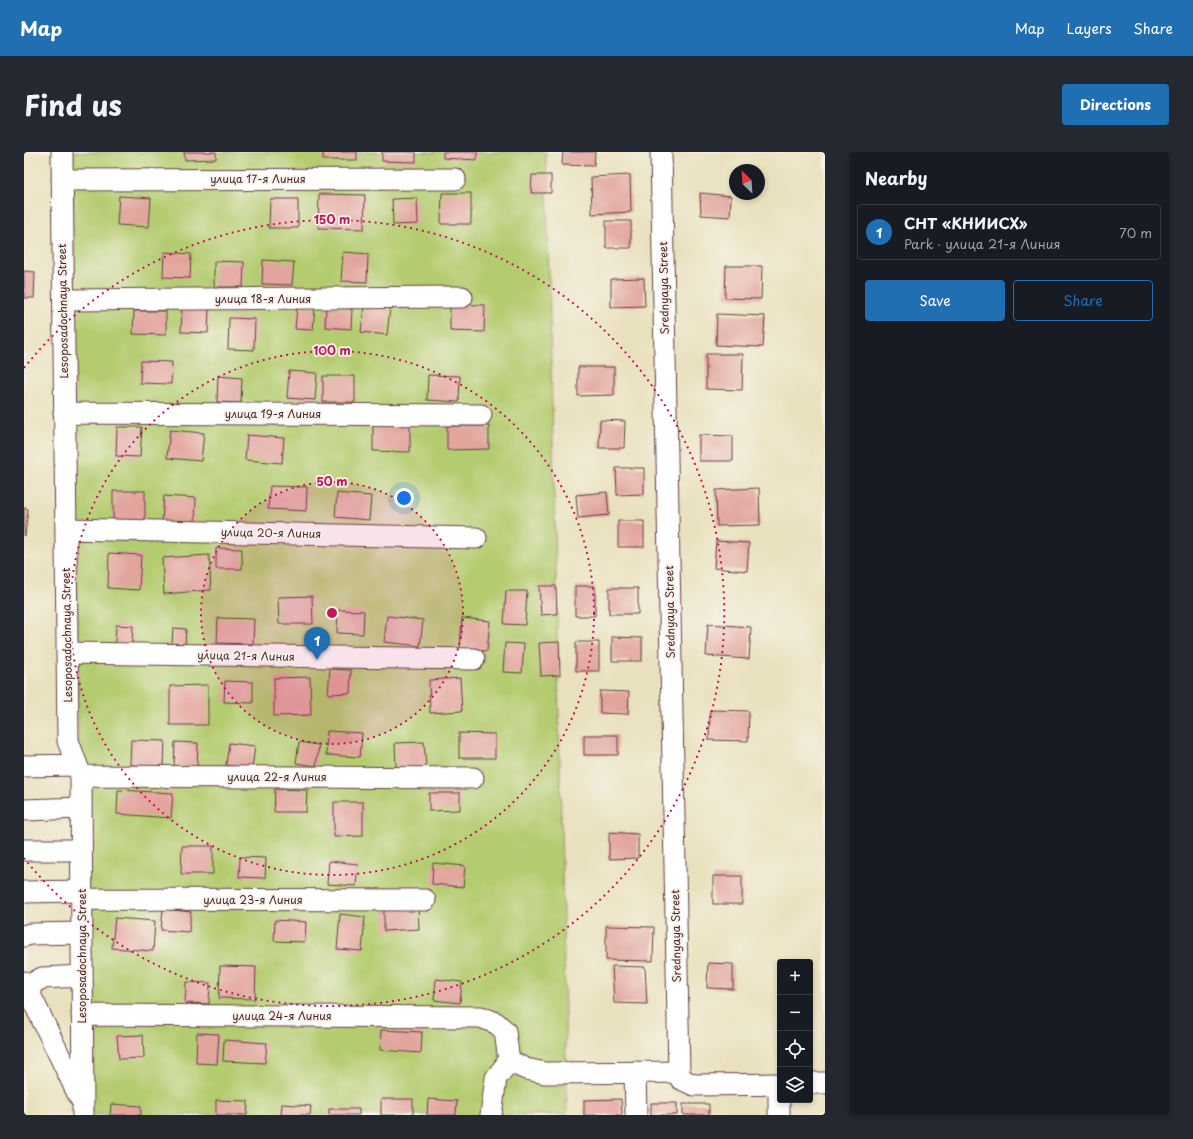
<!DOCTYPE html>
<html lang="en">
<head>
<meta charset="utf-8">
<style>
	body { margin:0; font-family:"Playpen Sans",sans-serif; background:#242831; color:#f1f3f6 }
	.controls { position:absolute; right:12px; bottom:12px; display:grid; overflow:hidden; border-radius:4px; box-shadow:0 2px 6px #0003 }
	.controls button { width:36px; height:36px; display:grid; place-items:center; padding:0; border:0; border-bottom:1px solid #363941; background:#171b24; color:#f1f3f6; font:20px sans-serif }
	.compass { position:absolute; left:705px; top:12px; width:36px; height:36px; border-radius:50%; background:#171b24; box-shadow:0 2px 6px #0003; rotate:335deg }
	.you { position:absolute; left:380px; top:346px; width:14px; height:14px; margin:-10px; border:3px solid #fff; border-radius:50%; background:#1a73e8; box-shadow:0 0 0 6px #1a73e833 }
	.badge { display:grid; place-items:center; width:26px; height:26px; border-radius:50%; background:#1f6fb2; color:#fff; font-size:13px; font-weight:700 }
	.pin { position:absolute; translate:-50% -33px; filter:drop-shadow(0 1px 2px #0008) }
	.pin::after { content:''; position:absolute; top:21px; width:14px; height:12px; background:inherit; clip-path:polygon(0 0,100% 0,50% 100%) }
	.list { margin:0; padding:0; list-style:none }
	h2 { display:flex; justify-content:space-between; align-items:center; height:52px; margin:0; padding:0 16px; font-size:17px }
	h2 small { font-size:13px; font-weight:400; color:#9ea1a6 }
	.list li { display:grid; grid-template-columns:26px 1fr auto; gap:12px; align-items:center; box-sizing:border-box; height:56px; margin:0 8px 8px; padding:0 8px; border:1px solid #363941; border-radius:4px }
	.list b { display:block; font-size:15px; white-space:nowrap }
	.list p { margin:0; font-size:13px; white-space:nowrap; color:#9ea1a6 }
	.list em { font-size:13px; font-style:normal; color:#9ea1a6 }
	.actions { display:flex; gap:8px; padding:12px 16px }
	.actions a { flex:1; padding:9px 0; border:1px solid #1f6fb2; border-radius:4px; text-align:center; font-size:14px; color:#1f6fb2 }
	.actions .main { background:#1f6fb2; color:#fff }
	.icon { flex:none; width:22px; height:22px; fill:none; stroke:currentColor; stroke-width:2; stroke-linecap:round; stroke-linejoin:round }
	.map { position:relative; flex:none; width:801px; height:963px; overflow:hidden; border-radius:4px }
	header { display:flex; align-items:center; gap:24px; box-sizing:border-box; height:56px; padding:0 20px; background:#1f6fb2; color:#fff }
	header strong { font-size:19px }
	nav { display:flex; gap:22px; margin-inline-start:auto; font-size:14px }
	.intro { display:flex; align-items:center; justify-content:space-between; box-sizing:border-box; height:96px; padding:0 24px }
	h1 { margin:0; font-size:28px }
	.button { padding:10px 18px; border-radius:4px; background:#1f6fb2; color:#fff; font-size:14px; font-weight:700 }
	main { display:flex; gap:24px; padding:0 24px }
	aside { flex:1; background:#171b24; border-radius:4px; box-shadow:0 2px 6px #0003 }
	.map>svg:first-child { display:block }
	.green { fill:#b4cc70; stroke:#7f764e }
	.building { fill:#e2a59e }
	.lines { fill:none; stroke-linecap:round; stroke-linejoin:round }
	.minor-casing { stroke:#623c41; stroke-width:23 }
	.minor { stroke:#fff; stroke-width:21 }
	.ring { fill:none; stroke:#c2185b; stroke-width:2; stroke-dasharray:2 4 }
	.labels { text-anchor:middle; stroke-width:3.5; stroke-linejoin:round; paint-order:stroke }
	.street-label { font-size:11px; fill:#4a1f2b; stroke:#f7f3e8 }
	.centre { fill:#c2185b; stroke:#f7f3e8; stroke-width:2 }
	.ring-label { font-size:12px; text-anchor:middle; font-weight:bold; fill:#c2185b; stroke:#f7f3e8; stroke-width:3.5; stroke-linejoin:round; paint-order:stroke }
</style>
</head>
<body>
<header>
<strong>Map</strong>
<nav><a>Map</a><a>Layers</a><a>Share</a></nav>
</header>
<div class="intro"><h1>Find us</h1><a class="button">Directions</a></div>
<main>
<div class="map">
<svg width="801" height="963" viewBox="0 0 801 963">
	<rect width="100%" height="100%" fill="#f7f3e8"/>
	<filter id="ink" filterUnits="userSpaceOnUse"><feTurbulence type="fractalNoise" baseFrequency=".025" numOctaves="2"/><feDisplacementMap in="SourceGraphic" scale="8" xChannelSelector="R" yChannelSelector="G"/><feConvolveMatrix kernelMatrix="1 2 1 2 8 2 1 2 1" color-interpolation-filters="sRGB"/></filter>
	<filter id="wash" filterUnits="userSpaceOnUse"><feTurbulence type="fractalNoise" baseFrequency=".012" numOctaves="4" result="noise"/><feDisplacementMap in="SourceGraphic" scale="16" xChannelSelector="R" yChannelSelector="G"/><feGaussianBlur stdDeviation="0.9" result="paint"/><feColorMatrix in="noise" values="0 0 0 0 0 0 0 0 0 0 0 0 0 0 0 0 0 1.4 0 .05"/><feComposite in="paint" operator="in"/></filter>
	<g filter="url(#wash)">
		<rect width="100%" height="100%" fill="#e9e1be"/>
		<path class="green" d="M49,0H522L532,420L543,963H58Z"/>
		<g id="blocks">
			<path class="building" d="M160,0H192V7L161,8Z
				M299,0H333V8H299Z
				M358,0H392V10L358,9Z
				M419,0H453V8L419,6Z
				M539,0H571L570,14L538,13Z
				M508,23H527V41H507Z
				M606,23L607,60L568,62L567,25Z
				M418,41H447V72H417Z
				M676,41L707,44L706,65L677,63Z
				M295,42L341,43L340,77L294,76Z
				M95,44L127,46L125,75L93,73Z
				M393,46L394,72L369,73L368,47Z
				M246,47H274V76H245Z
				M582,69H607V96H582Z
				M140,100L167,102L166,126L139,125Z
				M319,100L344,102L343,130L317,129Z
				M239,108L270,110L268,133L238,132Z
				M190,109L220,110L219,135H190Z
				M702,114H738L737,147L701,146Z
				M0,119L11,120L10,146H0Z
				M620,126L621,154L587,155V127Z
				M426,152L461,153L460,180L426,179Z
				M340,153L366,156L363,183L337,180Z
				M158,155L185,157L184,181L157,180Z
				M273,155L291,156L289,178L271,177Z
				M302,155L328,157L327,177L301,175Z
				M110,159H142V183L109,182Z
				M693,162L741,164L739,195L692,193Z
				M205,166L231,167L230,198L204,197Z
				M682,202H719L718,238L682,237Z
				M117,209L148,210L147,232L116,231Z
				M554,215H590V243L554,244Z
				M265,219L293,221L291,248L263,246Z
				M404,223L436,224L435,250L403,248Z
				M194,224L218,226L217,251L193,250Z
				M299,224H331V250H299Z
				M576,268L601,269L600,296H575Z
				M349,272L386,273V300L349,299Z
				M423,274H465V297L423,298Z
				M93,275H118L116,305L92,304Z
				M146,278L180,281L177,309L143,306Z
				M223,283L260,286L258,311L221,308Z
				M675,283L709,284V309H675Z
				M592,316H620V342L593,343Z
				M246,334L283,335L282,359L244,357Z
				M735,336L736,373L693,374L692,338Z
				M89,339H121V370H89Z
				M583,340L585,363L554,366L552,343Z
				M313,341L347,344L345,368L311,365Z
				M140,344L172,346L171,371L138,369Z
				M0,356L4,357L1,384L0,383Z
				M594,369H620V395H594Z
				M692,389L725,391L723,419L690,416Z
				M192,396L218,397V417H192Z
				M85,401L117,403L115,438L84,436Z
				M185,403L187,438L140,442L138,406Z
				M515,434H532L533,462L517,463Z
				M551,434H571V464H551Z
				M585,436H614V462H585Z
				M482,439H503L501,473L480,472Z
				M288,444L289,472H255L254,445Z
				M314,458L340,459L339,482L313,481Z
				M363,464L399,468L396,494L360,490Z
				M194,466L230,467L229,492L193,491Z
				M438,466L466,469L463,499L436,497Z
				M684,472L727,475L725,507L682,504Z
				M92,473L109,474L108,494L91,493Z
				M149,476L162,477L161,494L148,493Z
				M588,485L618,486V509H588Z
				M535,490L536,523L517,524L515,491Z
				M552,490H575V519H552Z
				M481,491L500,492L498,521L479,520Z
				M306,517L327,518L326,541L304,542Z
				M286,525L287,563L250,564V526Z
				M436,526L438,559L406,561L405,528Z
				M201,529L229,530V551L200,550Z
				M184,533V573H146V534Z
				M576,539L605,540L604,562L576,561Z
				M686,558L725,559L724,589L685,588Z
				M303,579L338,581L336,605L302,603Z
				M435,581L471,582V606H435Z
				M560,583H594V603H560Z
				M107,588L141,589L140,614L106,613Z
				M151,590L174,591L173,615L150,614Z
				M275,590L295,593L292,614L272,611Z
				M400,590L402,615L372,616L371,591Z
				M205,591L231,594L228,617L202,613Z
				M251,637L283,638L282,660H250Z
				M94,638L149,641L147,666L93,662Z
				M405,641H436V658L405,659Z
				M310,650H339V684L310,685Z
				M585,680L614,682V706L585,707Z
				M158,694H189V722H157Z
				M216,705L242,706L241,726L215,725Z
				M305,709L334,712L332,734L303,732Z
				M409,711L441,714L439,735L408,732Z
				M689,724H718V752H689Z
				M394,756L395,777L360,779V758Z
				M139,757L167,760L165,780L137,778Z
				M316,762L341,765L338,799L313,797Z
				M91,766L131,769L129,799L88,796Z
				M251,768L282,770L281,790L250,789Z
				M582,774L630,775L629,809L582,808Z
				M684,811L709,812V837L683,836Z
				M196,814L232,815L231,847L195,846Z
				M588,814L621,815L623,852L590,851Z
				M412,827L438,830L436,851L410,848Z
				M162,830L186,831L185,852L161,851Z
				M357,878L398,880L397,901L356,898Z
				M173,881L195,882L193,912L172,911Z
				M119,883L120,906L95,907L93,884Z
				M200,888L243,891L241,911L199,909Z
				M357,947H389V963H357Z
				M404,947L433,949L432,963H403Z
				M597,947L598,963H560V948Z
				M192,948L224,949L223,963H192Z
				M627,951H653V963H627Z
				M87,952L117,954V963H86Z
				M258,952L287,954L286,963H257Z
				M659,952H685V963H659Z
				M305,957H335V963H305Z"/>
		</g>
	</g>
	<g filter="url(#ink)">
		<use href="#blocks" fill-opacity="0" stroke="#623c41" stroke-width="1"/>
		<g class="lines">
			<g class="minor-casing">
				<path id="minor" d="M38,0L44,589L57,624L59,963
					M637,0L655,920L657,927L670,933L756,932
					M38,28L431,27
					M40,148L438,145
					M40,261L457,263
					M42,377L452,386
					M43,501L450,507
					M0,614L53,613
					M57,624L449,626
					M0,658L57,656
					M0,698H57
					M0,740L58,739
					M58,747L401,748
					M0,784L6,782L58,781
					M0,830L56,946
					M3,836L11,830L18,826L58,824
					M58,863L457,865L472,871L481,879L485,909L502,917L521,921L655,920
					M611,920L612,963
					M786,931H801
					M755,932V963
					M467,963L472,926L485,909"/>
			</g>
			<use href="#minor" class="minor"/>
		</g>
	</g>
	<circle cx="308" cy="461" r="131" fill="#c2185b" fill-opacity=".12"/>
	<g class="ring">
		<circle cx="308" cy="461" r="131"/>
		<circle cx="308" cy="461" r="262"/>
		<path d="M0 216A393 393 0 1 1 0 706"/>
	</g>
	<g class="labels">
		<g class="street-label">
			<text x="234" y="31">улица 17-я Линия</text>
			<text transform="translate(640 136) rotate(-91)" y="4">Srednyaya Street</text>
			<text x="239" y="151">улица 18-я Линия</text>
			<text transform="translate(39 159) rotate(-91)" y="4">Lesoposadochnaya Street</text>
			<text x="249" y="266">улица 19-я Линия</text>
			<text transform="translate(247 381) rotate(1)" y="4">улица 20-я Линия</text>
			<text transform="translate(646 460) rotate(-91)" y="4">Srednyaya Street</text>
			<text transform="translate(43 483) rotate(-91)" y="4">Lesoposadochnaya Street</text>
			<text transform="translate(222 504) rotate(1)" y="4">улица 21-я Линия</text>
			<text x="253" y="629">улица 22-я Линия</text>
			<text x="229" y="752">улица 23-я Линия</text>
			<text transform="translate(652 784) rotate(-91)" y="4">Srednyaya Street</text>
			<text transform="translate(58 804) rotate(-90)" y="4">Lesoposadochnaya Street</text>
			<text x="258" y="868">улица 24-я Линия</text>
		</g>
	</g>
	<circle cx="308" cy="461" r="6" class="centre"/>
	<g class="ring-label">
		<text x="308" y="72">150 m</text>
		<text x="308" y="203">100 m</text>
		<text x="308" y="334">50 m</text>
	</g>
</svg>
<div class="controls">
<button>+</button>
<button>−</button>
<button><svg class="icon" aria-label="locate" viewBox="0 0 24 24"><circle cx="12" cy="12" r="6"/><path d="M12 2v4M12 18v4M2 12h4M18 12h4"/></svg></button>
<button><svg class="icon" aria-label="layers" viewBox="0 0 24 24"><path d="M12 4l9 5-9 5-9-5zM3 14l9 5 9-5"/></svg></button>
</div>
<svg class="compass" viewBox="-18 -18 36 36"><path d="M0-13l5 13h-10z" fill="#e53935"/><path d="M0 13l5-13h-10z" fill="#9ea1a6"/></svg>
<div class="you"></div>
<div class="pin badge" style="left:293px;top:508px">1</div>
</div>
<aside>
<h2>Nearby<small></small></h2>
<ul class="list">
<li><span class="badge">1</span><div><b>СНТ «КНИИСХ»</b><p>Park · улица 21-я Линия</p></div><em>70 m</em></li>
</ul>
<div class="actions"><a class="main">Save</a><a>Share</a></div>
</aside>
</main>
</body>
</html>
